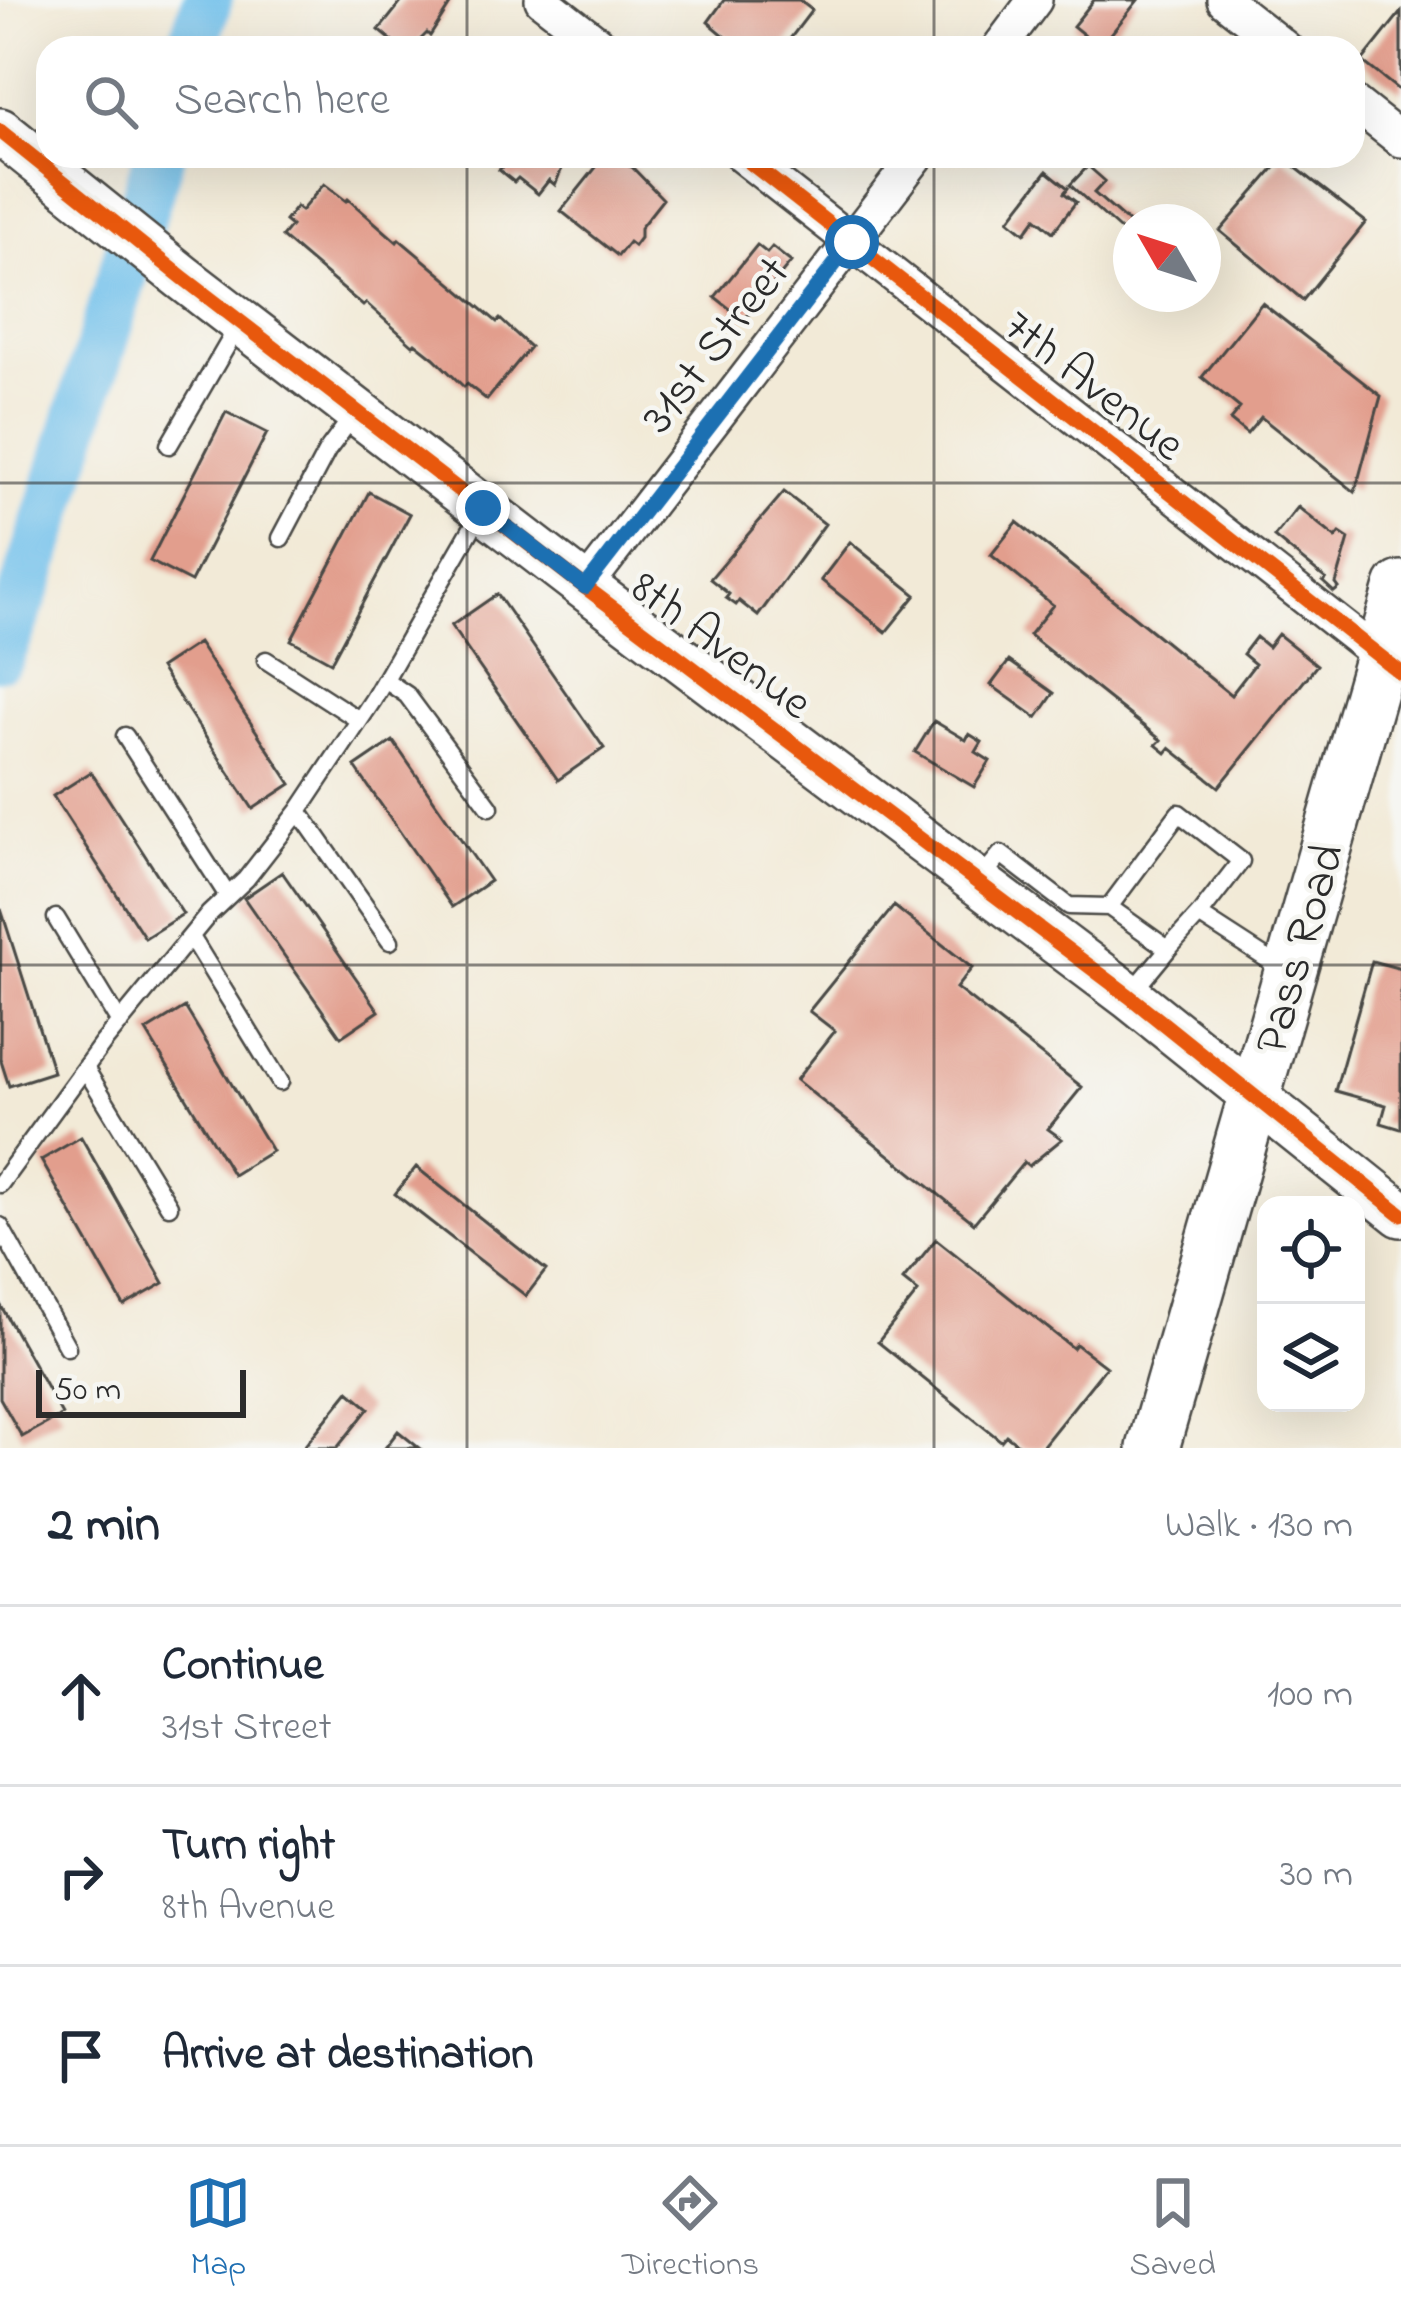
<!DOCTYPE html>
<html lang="en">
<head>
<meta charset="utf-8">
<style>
	body { margin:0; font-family:"Indie Flower",sans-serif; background:#f2f2f3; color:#1f2937 }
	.controls { position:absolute; right:36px; bottom:36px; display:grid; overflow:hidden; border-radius:24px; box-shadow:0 12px 48px #0002 }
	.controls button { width:108px; height:108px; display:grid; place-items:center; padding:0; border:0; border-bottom:3px solid #e0e1e3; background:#fff; color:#1f2937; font:60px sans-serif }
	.compass { position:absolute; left:1113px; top:204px; width:108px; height:108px; border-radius:50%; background:#fff; box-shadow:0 12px 48px #0002; rotate:309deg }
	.scale { position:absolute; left:36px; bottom:30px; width:210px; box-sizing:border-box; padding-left:12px; border:6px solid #2b2b2b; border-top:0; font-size:33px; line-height:42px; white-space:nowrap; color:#2b2b2b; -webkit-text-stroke:9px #f6f6f2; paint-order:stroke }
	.stop { position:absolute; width:36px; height:36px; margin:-27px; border:9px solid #1f6fb2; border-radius:50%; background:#fff }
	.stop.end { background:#1f6fb2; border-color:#fff; box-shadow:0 3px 12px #0008 }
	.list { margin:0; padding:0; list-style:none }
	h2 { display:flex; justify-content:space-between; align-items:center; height:156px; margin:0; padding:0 48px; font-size:51px }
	h2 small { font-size:39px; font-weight:400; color:#747a83 }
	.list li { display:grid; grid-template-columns:78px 1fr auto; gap:36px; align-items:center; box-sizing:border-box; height:180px; padding:0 48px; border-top:3px solid #e0e1e3 }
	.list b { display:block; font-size:45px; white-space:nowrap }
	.list p { margin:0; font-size:39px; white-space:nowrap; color:#747a83 }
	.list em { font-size:39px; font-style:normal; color:#747a83 }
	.icon { flex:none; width:66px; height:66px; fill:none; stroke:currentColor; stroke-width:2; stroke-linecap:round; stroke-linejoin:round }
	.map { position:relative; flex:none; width:1401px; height:1448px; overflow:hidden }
	.search { position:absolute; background:#fff; box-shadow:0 12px 48px #0002; left:36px; right:36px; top:36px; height:132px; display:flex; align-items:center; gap:30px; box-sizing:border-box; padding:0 42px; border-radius:36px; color:#747a83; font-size:45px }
	.sheet { height:696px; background:#fff }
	nav { display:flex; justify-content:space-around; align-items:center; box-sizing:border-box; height:168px; border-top:3px solid #e0e1e3; background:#fff; font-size:33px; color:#747a83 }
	nav a { display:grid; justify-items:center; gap:6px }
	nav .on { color:#1f6fb2 }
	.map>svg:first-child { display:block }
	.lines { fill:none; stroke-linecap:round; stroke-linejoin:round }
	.river { stroke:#70c0eb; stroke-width:51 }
	.building { fill:#e29e8d }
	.lane-casing { stroke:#494845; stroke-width:21 }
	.street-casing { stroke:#494845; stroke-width:38 }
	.secondary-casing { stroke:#494845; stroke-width:50 }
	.primary-casing { stroke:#494845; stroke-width:56 }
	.lane { stroke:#fff; stroke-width:16 }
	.street { stroke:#fff; stroke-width:33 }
	.secondary { stroke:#fff; stroke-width:45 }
	.primary { stroke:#fff; stroke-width:51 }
	.cycleway-casing { stroke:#f6f6f2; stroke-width:22 }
	.cycleway { stroke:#e8590c; stroke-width:15 }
	.route { stroke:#1f6fb2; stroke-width:15 }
	.grid { fill:none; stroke:#2b2b2b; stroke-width:3; stroke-opacity:0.55 }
	.labels { text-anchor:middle; stroke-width:9; stroke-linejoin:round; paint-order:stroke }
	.street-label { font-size:48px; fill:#2b2b2b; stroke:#f6f6f2 }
</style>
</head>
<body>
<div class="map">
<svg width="1401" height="1448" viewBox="0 0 1401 1448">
	<rect width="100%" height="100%" fill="#f6f6f2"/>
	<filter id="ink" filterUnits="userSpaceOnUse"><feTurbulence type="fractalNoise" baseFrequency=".00833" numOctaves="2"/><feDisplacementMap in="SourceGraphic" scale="24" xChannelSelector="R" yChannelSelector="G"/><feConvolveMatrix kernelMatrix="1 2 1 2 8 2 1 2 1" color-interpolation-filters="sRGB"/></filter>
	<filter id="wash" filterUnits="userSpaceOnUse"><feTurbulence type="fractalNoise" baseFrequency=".004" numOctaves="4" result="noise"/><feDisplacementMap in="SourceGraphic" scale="48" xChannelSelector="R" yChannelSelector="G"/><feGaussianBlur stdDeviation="2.7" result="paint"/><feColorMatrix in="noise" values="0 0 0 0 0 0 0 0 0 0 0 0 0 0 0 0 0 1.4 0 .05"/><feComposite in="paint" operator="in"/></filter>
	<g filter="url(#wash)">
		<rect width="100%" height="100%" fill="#f2ead7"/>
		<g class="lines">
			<path class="river" d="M192,48L207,0
				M0,655L31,574L159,156"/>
		</g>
		<g id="blocks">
			<path class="building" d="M403,0H453L430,36L427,33L412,48H401L379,30Z
				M724,0H799L812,10L783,48H727L732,42L708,22Z
				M1094,0H1138L1100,48L1073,26Z
				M1401,12V92L1362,61Z
				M493,156H567L555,185L549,180L538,194L518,178L514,182L499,170L504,165Z
				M605,156L632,167L663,199L640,228V238L634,246L629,242L618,256L561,211Z
				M1281,156L1366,222L1303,300L1220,231L1279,163Z
				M1088,166L1105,181L1094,193L1131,225L1127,236L1070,185Z
				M1047,171L1068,188L1064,193L1076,202L1053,232L1036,218L1025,233L1009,220Z
				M324,184L346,201L348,199L397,242L399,239L497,322L500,319L530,347L487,400L467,384L464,387L434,358L415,343L413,345L366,303L363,306L282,237L291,226L285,221L296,207L301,211Z
				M757,245L767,253L772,247L791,262L744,320L715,297Z
				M1262,303L1381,396L1355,492L1261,417L1247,434L1230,420L1240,408L1202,377Z
				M226,412L267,433L191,582L150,561Z
				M369,492L410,514L331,662L291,640Z
				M784,492L825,524L758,616L739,601L736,605L726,598L729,594L710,579Z
				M1298,507L1336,538L1340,533L1349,539L1336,584L1339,588L1334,592L1323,582L1326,579L1274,537Z
				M1017,522L1231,695L1255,664L1243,654L1256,637L1268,647L1278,634L1317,665L1219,787L1170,748L1166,753L1156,745L1161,740L1029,635L1053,605L991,555Z
				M850,542L916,595L886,632L821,580Z
				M497,594L604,748L558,780L451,626Z
				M198,643L291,784L253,809L160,668Z
				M1009,661L1054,693L1037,718L991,685Z
				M934,721L966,740L969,734L982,742L976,752L990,761L974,787L915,752Z
				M393,741L490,881L452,907L355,767Z
				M91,772L183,914L145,938L53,796Z
				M282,872L379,1011L341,1037L244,898Z
				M894,906L972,968L956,988L1082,1087L1048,1129L1062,1139L1029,1166L1024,1162L974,1223L796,1080L835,1031L809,1011Z
				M1,909L53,1072L9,1086L0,1058Z
				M1372,961L1401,969V1129L1381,1123L1386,1105L1335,1091Z
				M185,1007L272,1151L233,1175L146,1031Z
				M81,1137L164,1283L124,1306L41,1160Z
				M416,1167L546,1270L526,1296L395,1194Z
				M936,1239L1073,1348L1076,1344L1106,1367L1041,1448H1023L1006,1435L1001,1441L878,1342L918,1292L903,1280Z
				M0,1304L62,1415L22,1437L0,1398Z
				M349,1391L369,1408L337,1448H303Z
				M398,1431L419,1448H385Z"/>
		</g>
	</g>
	<g filter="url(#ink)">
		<use href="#blocks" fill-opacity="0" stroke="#494845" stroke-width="3"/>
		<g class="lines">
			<g class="lane-casing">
				<path id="lane" d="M169,445L240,323
					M281,538L327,451L356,412
					M266,660L359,720
					M385,680L407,695L490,807
					M125,736L228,896
					M299,811L390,941
					M980,879L1001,854L1069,906L1109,907
					M1199,915L1168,949L1109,907L1179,813L1241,861L1199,915L1284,970
					M56,918L120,1023
					M191,937L280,1082
					M1130,995L1168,949
					M85,1068L169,1206
					M0,1184L103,1043L209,914L246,879L299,811L373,700L483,509
					M0,1226L67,1347"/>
			</g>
			<g class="street-casing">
				<path id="street" d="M542,0L604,48
					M1224,0L1285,48
					M999,48L1035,0
					M1353,102L1401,140
					M742,156L1395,668
					M585,587L917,156"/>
			</g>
			<g class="secondary-casing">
				<path id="secondary" d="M0,131L182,277L585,587L1129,996L1401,1214"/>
			</g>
			<g class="primary-casing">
				<path id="primary" d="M1153,1448L1401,587"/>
			</g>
			<use href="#lane" class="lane"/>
			<use href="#street" class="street"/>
			<use href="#secondary" class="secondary"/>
			<use href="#primary" class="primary"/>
			<g class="cycleway-casing">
				<path id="cycleway" d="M0,131L182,277L585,587L1129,996L1401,1214
					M742,156L1401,673"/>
			</g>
			<use href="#cycleway" class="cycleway"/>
		</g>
	</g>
	<g class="lines" filter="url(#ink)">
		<path class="route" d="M483,508L585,587L852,242"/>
	</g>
	<path class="grid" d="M467,0V48M934,0V48M467,156V1448M934,156V1448M0,483H1401M0,965H1401"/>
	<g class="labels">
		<g class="street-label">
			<text transform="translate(713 343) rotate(-52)" y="17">31st Street</text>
			<text transform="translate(1096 383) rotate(38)" y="17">7th Avenue</text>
			<text transform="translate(723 643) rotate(37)" y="17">8th Avenue</text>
			<text transform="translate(1297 948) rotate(-74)" y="17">Pass Road</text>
		</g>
	</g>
</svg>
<div class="controls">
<button><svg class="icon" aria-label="locate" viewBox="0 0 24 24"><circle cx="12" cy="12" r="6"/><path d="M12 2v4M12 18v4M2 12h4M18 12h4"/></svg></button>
<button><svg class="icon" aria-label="layers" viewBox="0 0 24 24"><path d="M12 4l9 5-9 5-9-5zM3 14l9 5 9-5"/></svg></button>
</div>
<svg class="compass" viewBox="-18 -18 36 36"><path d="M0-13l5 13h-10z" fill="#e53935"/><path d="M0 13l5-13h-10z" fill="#747a83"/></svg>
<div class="scale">50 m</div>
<div class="stop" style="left:852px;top:242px"></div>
<div class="stop end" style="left:483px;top:508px"></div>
<div class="search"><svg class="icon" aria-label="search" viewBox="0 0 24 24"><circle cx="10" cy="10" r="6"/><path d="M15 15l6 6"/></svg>Search here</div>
</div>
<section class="sheet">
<h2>2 min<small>Walk · 130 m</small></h2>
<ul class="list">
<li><svg class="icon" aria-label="ahead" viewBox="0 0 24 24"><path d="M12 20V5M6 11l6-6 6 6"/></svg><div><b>Continue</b><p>31st Street</p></div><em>100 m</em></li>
<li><svg class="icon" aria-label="right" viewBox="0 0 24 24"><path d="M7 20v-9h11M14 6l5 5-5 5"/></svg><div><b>Turn right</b><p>8th Avenue</p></div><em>30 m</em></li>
<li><svg class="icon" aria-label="arrive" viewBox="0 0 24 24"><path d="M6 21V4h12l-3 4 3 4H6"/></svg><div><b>Arrive at destination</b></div></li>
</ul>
</section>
<nav>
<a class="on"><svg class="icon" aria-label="map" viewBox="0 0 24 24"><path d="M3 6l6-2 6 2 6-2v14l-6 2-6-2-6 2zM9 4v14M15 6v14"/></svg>Map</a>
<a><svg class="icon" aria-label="directions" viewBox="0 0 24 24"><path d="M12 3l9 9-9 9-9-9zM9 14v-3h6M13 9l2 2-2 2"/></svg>Directions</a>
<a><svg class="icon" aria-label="saved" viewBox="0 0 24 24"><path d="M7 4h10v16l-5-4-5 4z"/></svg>Saved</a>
</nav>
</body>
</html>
